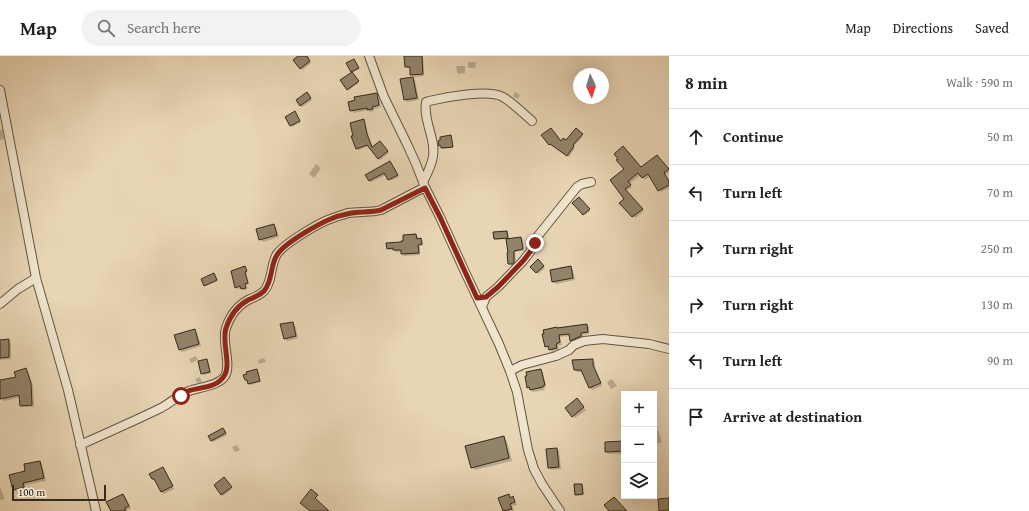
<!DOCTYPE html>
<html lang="en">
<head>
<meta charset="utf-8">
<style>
	body { margin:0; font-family:"Gentium Book Plus",serif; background:#f2f2f2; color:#222 }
	.controls { position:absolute; right:12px; bottom:12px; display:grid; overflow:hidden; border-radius:0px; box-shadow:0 4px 16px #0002 }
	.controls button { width:36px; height:36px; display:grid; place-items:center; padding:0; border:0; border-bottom:1px solid #e0e0e0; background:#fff; color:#222; font:20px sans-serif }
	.compass { position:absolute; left:573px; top:12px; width:36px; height:36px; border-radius:50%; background:#fff; box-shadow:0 4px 16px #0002; rotate:176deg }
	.scale { position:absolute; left:12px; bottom:10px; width:94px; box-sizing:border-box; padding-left:4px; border:2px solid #352a1b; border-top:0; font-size:11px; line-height:14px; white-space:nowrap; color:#352a1b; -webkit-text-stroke:3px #f0e4ce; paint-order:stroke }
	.stop { position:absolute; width:12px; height:12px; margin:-9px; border:3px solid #8f2418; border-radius:50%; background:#fff }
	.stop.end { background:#8f2418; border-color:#fff; box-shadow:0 1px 4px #0008 }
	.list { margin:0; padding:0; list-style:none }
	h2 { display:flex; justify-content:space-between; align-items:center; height:52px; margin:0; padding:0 16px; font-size:17px }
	h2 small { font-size:13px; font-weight:400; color:#767676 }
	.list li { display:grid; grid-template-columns:26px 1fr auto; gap:12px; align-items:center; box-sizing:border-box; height:56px; padding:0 16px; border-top:1px solid #e0e0e0 }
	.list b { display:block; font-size:15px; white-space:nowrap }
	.list em { font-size:13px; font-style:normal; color:#767676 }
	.icon { flex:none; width:22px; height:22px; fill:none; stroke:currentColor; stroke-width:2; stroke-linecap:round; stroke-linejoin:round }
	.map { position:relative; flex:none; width:669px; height:455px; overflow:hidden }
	header { display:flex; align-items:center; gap:24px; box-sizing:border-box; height:56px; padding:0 20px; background:#fff; border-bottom:1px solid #e0e0e0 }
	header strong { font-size:19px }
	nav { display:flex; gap:22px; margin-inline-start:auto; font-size:14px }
	.search { width:280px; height:36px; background:#f2f2f2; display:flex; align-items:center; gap:10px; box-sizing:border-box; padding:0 14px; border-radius:22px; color:#767676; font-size:15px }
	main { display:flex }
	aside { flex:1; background:#fff }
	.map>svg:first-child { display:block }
	.shadow { fill:#0003 }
	.building { fill:#92836b; stroke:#352a1b }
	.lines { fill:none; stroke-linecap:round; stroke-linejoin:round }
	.minor-casing { stroke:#625541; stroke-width:10 }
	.minor { stroke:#f0e4ce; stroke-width:8 }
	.route { stroke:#8f2418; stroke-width:5 }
</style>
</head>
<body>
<header>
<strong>Map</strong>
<div class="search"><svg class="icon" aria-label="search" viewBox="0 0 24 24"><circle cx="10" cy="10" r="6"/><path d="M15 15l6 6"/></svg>Search here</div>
<nav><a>Map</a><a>Directions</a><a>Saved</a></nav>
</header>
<main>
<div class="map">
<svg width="669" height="455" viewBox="0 0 669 455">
	<rect width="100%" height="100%" fill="#e8d5b4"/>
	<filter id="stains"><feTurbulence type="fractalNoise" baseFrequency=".005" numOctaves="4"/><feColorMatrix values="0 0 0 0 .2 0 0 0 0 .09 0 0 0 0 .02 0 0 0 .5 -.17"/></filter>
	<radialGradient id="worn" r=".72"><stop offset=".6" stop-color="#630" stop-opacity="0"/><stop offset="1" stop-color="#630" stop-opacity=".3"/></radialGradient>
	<path class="shadow" d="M300,0H306L311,7L302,14L301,12Z
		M405,0H423L424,20L414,21L411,19V12H408L406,10Z
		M355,6L359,13L352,17L359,27L349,34L342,25L353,17L352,15Z
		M468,6H474L476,7L475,12H469L468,11Z
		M456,10H465V17L458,18L457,16Z
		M413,22L415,24L419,44L407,46L405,43Z
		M515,36L520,39L518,43L513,40Z
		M376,38L378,40L381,51L374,53V55L370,56L368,54L354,57L351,54Z
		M308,39L312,44L302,51L297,45Z
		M296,58L301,66L292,71L286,61Z
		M364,65L365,66L369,81L373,92L382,88L389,97L380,104L369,90L358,94L356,92L354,80Z
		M1,73L3,75L4,83L0,84V74Z
		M576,74L583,80L573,91L575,92L569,101L552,88L551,89L543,80L561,86H566Z
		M451,80L452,82L453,92L443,93L440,89Z
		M659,102L669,114V116L665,119L669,126V132L661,136L650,120L645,124L641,119L629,128L632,131L626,135L644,155L635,162L620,147L625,143L611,124L642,112Z
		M390,106L399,121L390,125L386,119L371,126L369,125Z
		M316,108L321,112L314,122L309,118Z
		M579,143L590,155L585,159L574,147Z
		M274,169L276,171L279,181L263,186L260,183Z
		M507,176L508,177L509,184L521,182L523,184L524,195L515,196L516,208L515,209L511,210L509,207V198L507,183L496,184L495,183V177Z
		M416,179L418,181V183H421L423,185V190H420V199L404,200L402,197V196H396L394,194H390L388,192L402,187Z
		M538,205L545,212L538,218L531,211Z
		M245,211L247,217H246L249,228L246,229L247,233L244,234L242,231L238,233L236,231Z
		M571,211L573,214L575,224L556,228L553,226Z
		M214,218L218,225L206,230L205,229Z
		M292,267L295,269L298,282L287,285L284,282Z
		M586,269L589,271V278L583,279V282L573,286L571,284L570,280L560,281L562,289L558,290L559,294L552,296L549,292H548L546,290L557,273Z
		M194,274L197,277L201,290L182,296L180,294Z
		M8,284L11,287V303L0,304V285Z
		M196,300L198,304L191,307L189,303Z
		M264,302L266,306L259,308L258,304Z
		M207,304L208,305L211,317L204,319L202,317Z
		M592,304L595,307V312L602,330L592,334L590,332L583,316H577L575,314Z
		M26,313L28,315L33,330L34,351H23L21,349V341L4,345L1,342L0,336V325L17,321Z
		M257,314L258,315L261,326L251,329L248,325H247L246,324Z
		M541,314L543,317L546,331L544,332L545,334L533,336L528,331Z
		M200,321L202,326L197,327L195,323Z
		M612,323L617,330L611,333L607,326Z
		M579,346L586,354L575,362L573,360Z
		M656,372L658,374L662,386L654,389V373Z
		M223,373L227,379L213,386L210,380Z
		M504,381L507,385L512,405L475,414L472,411Z
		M624,386V398H608L606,396V387Z
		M237,389L240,394L235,396L232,391Z
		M557,393L559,395L561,413L551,414L549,411Z
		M40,406L42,408L46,425L25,429L26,434L17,436L14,434L10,420L26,415Z
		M163,412L165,415L174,433L164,438L161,436L156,425H155L153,423Z
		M224,423L232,433L223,440L215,429Z
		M582,429L583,430L584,439L577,440L576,438Z
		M0,431L5,443L0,444Z
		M123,439L125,441L131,452L127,455H112Z
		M508,439L511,442L513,441L515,444L517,449L512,450L514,455H504L499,443Z"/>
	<path class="building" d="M298,0H307L310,5L300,13L293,4Z
		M404,0H422L423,18L410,19V11H405Z
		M354,3L359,12L351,16L346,7Z
		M352,16L359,25L347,34L340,24Z
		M413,21L417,42L404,44L400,23Z
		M307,36L311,42L300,50L296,44Z
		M377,37L379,49L372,51L373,53L367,54V52L350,55L348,46L355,44L354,41Z
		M295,55L300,65L290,70L285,61Z
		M364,63L367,78L372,91L380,85L388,95L378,103L367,89L356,93L351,80H353L350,67Z
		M551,72L561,85L563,82L566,84L576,72L583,78L573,89L574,90L567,100L550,88L549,89L541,79Z
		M451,79L453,91L441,92V90H439L438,85L440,84V81Z
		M623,90L641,111L657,99L669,113L664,117L669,125V129L658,135L648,118L642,122L638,117L628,125L631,129L625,133L643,153L632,161L619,147L624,143L610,124L624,113L616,104L618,103L614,98Z
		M390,105L398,119L388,124L384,117L369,125L365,119Z
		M579,141L590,153L583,159L572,147Z
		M274,168L277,179L259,184L256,173Z
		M507,175L508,182L494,183L493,176Z
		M416,178L417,183L421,182L422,188L418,189L419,197L401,198V194H393V192L387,193L386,187L401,186V185H403V179Z
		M521,181L523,193L514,195V206L513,208H508L507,197H508L506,183Z
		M538,203L544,210L536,217L530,211Z
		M245,210L247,215L245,216L248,227L245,228L246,232L241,233L240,230L235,232L231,215Z
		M571,210L573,222L552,226L550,214Z
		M214,217L217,224L204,230L201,223Z
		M293,266L296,280L284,283L280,268Z
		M587,268L588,276L581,277V280L570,285L569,278L559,279L560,286L556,288L557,292L549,294L548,290L545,291L542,278H544L543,274L557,271V272Z
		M195,273L199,288L179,294L174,279Z
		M9,283V301L0,302V284Z
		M207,303L210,316L201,318L198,305Z
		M593,303V309L601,327L589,332L581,314H574L572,304Z
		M26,312L31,327L32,349L20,350L19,339L0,343V324L16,321L14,316Z
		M257,313L260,325L248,328L247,324H245L243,319L247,318L246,316Z
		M541,313L545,329L543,330V331L530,334L529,331L527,332L525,320H527L526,316Z
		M577,342L584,351L572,361L565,352Z
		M223,372L226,377L211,385L208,380Z
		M504,380L509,402L471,412L465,390Z
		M624,385V395L605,396V386Z
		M557,392L559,411L548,412L546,393Z
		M40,405L44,422L23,427L24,431L13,434L9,419L25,415L24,408Z
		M163,411L173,430L161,436L154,423H152L149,418Z
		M224,421L232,431L221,439L214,429Z
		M574,428H582L583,438L575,439Z
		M311,433L318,439L315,442L329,455H310L300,447Z
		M123,438L129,450L125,452V455H111L106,446Z
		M509,438L510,442L513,440L515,446L510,448L512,453L503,455L498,442Z
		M614,441L627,455H609L604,449Z
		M669,442V454L659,455L658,443Z"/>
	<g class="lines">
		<g class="minor-casing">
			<path id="minor" d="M369,0L384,41L407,88L416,108L425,131L440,161L465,216L499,288L510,315L517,336L528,394L534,413L542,428L560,455
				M0,34L36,222L68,334L96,455
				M423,126C427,118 432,109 433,100C436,83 423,65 426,46L429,45C446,41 488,33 503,41C513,47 523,57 532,65
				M0,248L18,233L36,222
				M482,251L486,241L498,231L523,205L530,196L537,181L577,131L582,128L591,126
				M510,315L522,309L556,300L569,294L574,289L584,285L603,283L649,288L669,293
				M80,389C107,377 134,365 161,352C170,347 179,339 189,335C199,331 219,330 225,320C232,308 221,285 226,272C230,260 237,250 248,244C253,242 260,239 264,235C273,225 270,209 277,198C285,187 320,166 333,162C338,160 343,159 348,157C359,155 370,157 381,154L425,131"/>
		</g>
		<use href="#minor" class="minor"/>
	</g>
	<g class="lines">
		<path class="route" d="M181,340C183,338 186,336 188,335C200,331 217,332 224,320C232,309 221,285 226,272C230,260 237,250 248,244C253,242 260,239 264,235C273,225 270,209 277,199C284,187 320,167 333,162C337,160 343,159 347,158C358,155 370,157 381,154L425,132L440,161L477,242L486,241L498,231L523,205L530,196L535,187"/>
	</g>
	<rect width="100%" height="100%" filter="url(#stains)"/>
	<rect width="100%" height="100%" fill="url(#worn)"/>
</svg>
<div class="controls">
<button>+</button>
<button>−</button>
<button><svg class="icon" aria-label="layers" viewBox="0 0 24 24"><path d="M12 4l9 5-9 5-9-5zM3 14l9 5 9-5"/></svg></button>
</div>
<svg class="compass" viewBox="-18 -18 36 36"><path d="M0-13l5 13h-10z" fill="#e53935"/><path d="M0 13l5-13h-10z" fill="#767676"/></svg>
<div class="scale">100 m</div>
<div class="stop" style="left:181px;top:340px"></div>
<div class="stop end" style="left:535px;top:187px"></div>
</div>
<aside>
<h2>8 min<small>Walk · 590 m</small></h2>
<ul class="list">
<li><svg class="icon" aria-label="ahead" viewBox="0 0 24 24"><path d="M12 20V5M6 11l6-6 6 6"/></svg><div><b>Continue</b></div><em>50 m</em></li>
<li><svg class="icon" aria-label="left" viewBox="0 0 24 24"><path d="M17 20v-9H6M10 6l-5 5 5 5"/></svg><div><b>Turn left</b></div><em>70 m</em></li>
<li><svg class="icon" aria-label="right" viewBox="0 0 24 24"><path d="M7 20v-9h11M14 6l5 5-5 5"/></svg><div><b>Turn right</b></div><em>250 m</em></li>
<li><svg class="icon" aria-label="right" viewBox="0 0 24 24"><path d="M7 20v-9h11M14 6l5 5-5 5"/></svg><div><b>Turn right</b></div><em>130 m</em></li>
<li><svg class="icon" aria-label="left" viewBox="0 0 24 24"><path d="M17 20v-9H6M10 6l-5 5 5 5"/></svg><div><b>Turn left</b></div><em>90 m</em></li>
<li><svg class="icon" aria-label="arrive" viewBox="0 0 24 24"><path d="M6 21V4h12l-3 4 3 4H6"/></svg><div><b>Arrive at destination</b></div></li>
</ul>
</aside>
</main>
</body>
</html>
